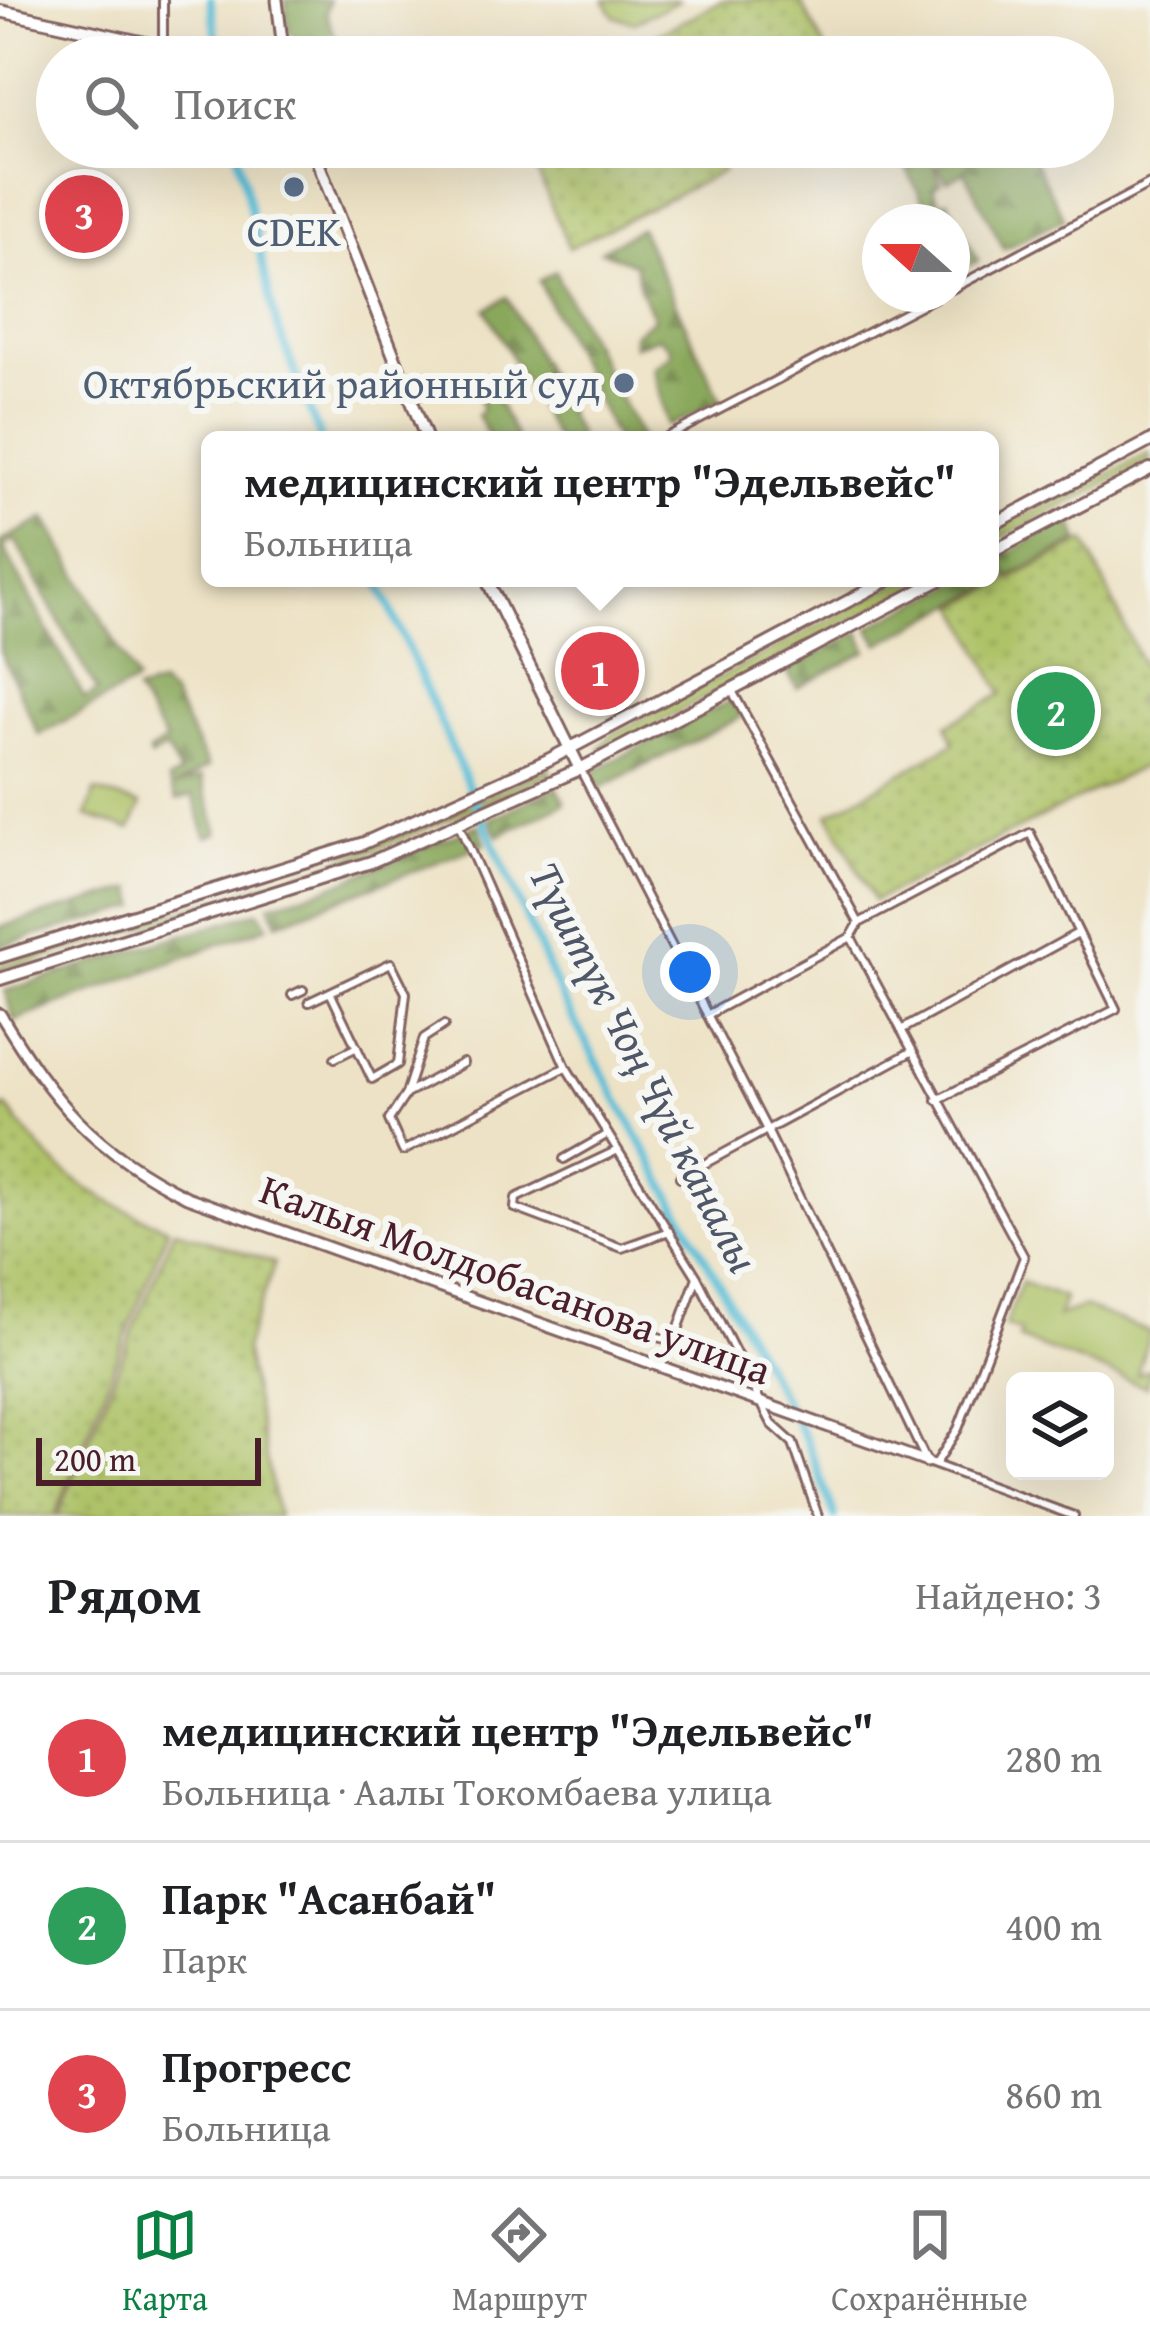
<!DOCTYPE html>
<html lang="ru">
<head>
<meta charset="utf-8">
<style>
	body { margin:0; font-family:"Gentium Book Plus",serif; background:#f6f6f6; color:#202124 }
	.controls { position:absolute; right:36px; bottom:36px; display:grid; overflow:hidden; border-radius:18px; box-shadow:0 12px 48px #0002 }
	.controls button { width:108px; height:108px; display:grid; place-items:center; padding:0; border:0; border-bottom:3px solid #e0e0e0; background:#fff; color:#202124; font:60px sans-serif }
	.compass { position:absolute; left:862px; top:204px; width:108px; height:108px; border-radius:50%; background:#fff; box-shadow:0 12px 48px #0002; rotate:291deg }
	.scale { position:absolute; left:36px; bottom:30px; width:225px; box-sizing:border-box; padding-left:12px; border:6px solid #4a1f2b; border-top:0; font-size:33px; line-height:42px; white-space:nowrap; color:#4a1f2b; -webkit-text-stroke:9px #f6f6f2; paint-order:stroke }
	.you { position:absolute; left:690px; top:972px; width:42px; height:42px; margin:-30px; border:9px solid #fff; border-radius:50%; background:#1a73e8; box-shadow:0 0 0 18px #1a73e833 }
	.badge { display:grid; place-items:center; width:78px; height:78px; border-radius:50%; background:#0b8043; color:#fff; font-size:39px; font-weight:700 }
	.pin { position:absolute; translate:-50% -50%; border:6px solid #fff; box-shadow:0 3px 12px #0006 }
	.popup { position:absolute; left:201px; top:431px; width:798px; height:156px; box-sizing:border-box; display:grid; place-content:center; border-radius:18px; background:#fff; filter:drop-shadow(0 3px 9px #0005); font-size:39px; white-space:nowrap; color:#757577 }
	.popup b { font-size:45px; color:#202124 }
	.popup::after { content:''; position:absolute; left:50%; top:100%; margin-left:-24px; border:24px solid transparent; border-top-color:#fff }
	.list { margin:0; padding:0; list-style:none }
	h2 { display:flex; justify-content:space-between; align-items:center; height:156px; margin:0; padding:0 48px; font-size:51px }
	h2 small { font-size:39px; font-weight:400; color:#757577 }
	.list li { display:grid; grid-template-columns:78px 1fr auto; gap:36px; align-items:center; box-sizing:border-box; height:168px; padding:0 48px; border-top:3px solid #e0e0e0 }
	.list b { display:block; font-size:45px; white-space:nowrap }
	.list p { margin:0; font-size:39px; white-space:nowrap; color:#757577 }
	.list em { font-size:39px; font-style:normal; color:#757577 }
	.icon { flex:none; width:66px; height:66px; fill:none; stroke:currentColor; stroke-width:2; stroke-linecap:round; stroke-linejoin:round }
	.map { position:relative; flex:none; width:1150px; height:1516px; overflow:hidden }
	.search { position:absolute; background:#fff; box-shadow:0 12px 48px #0002; left:36px; right:36px; top:36px; height:132px; display:flex; align-items:center; gap:30px; box-sizing:border-box; padding:0 42px; border-radius:66px; color:#757577; font-size:45px }
	.sheet { height:660px; background:#fff }
	nav { display:flex; justify-content:space-around; align-items:center; box-sizing:border-box; height:168px; border-top:3px solid #e0e0e0; background:#fff; font-size:33px; color:#757577 }
	nav a { display:grid; justify-items:center; gap:6px }
	nav .on { color:#0b8043 }
	.map>svg:first-child { display:block }
	.grass { fill:#aec267; stroke:#7c7049; stroke-width:3 }
	.forest { fill:url(#forest-firs); stroke:#6a6444; stroke-width:3; fill-rule:evenodd }
	.park { fill:url(#park-dots); stroke:#7c7049; stroke-width:3 }
	.lines { fill:none; stroke-linecap:round; stroke-linejoin:round }
	.canal { stroke:#58bdd6; stroke-width:8 }
	.minor-casing { stroke:#836361; stroke-width:12 }
	.tertiary-casing { stroke:#836361; stroke-width:15 }
	.secondary-casing { stroke:#836361; stroke-width:15 }
	.primary-casing { stroke:#836361; stroke-width:16 }
	.minor { stroke:#fff; stroke-width:6 }
	.tertiary { stroke:#fff; stroke-width:9 }
	.secondary { stroke:#fff; stroke-width:9 }
	.primary { stroke:#fff; stroke-width:10 }
	.service-dot { fill:#5c6f8a; stroke:#f6f6f2; stroke-width:4.5 }
	.labels { text-anchor:middle; stroke-width:12; stroke-linejoin:round; paint-order:stroke }
	.service-label { font-size:42px; fill:#4e5e75; stroke:#f6f6f2 }
	.street-label { font-size:42px; fill:#4a1f2b; stroke:#f6f6f2 }
	.water-label { font-size:45px; font-style:italic; fill:#4f5667; stroke:#f6f6f2 }
</style>
</head>
<body>
<div class="map">
<svg width="1150" height="1516" viewBox="0 0 1150 1516">
	<defs>
		<pattern id="forest-firs" width="22" height="20" patternUnits="userSpaceOnUse" patternTransform="scale(3)"><rect width="22" height="20" fill="#8aa85c"/><path d="M5 1l3.5 6h-7zM16 11l3.5 6h-7z" fill="#73884c"/></pattern>
		<pattern id="park-dots" width="8" height="8" patternUnits="userSpaceOnUse" patternTransform="scale(3)"><rect width="8" height="8" fill="#aec267"/><path d="M2 2h.1M6 6h.1" fill="none" stroke="#97a65a" stroke-width="1.8" stroke-linecap="round"/></pattern>
	</defs>
	<rect width="100%" height="100%" fill="#f6f6f2"/>
	<filter id="ink" filterUnits="userSpaceOnUse"><feTurbulence type="fractalNoise" baseFrequency=".00833" numOctaves="2"/><feDisplacementMap in="SourceGraphic" scale="24" xChannelSelector="R" yChannelSelector="G"/><feConvolveMatrix kernelMatrix="1 2 1 2 8 2 1 2 1" color-interpolation-filters="sRGB"/></filter>
	<filter id="wash" filterUnits="userSpaceOnUse"><feTurbulence type="fractalNoise" baseFrequency=".004" numOctaves="4" result="noise"/><feDisplacementMap in="SourceGraphic" scale="48" xChannelSelector="R" yChannelSelector="G"/><feGaussianBlur stdDeviation="2.7" result="paint"/><feColorMatrix in="noise" values="0 0 0 0 0 0 0 0 0 0 0 0 0 0 0 0 0 1.4 0 .05"/><feComposite in="paint" operator="in"/></filter>
	<g filter="url(#wash)">
		<rect width="100%" height="100%" fill="#ede2c5"/>
		<path class="grass" d="M604,0H681L635,22L615,17Z
			M1150,453V462L990,543V533Z
			M909,578H929L605,751L600,748L613,734Z
			M549,768L551,774L324,873L0,972V965L324,866Z
			M95,791L141,805L130,830L86,816Z
			M1021,1282L1064,1298L1058,1316L1084,1307L1150,1332L1137,1374L1150,1369L1147,1387L1019,1339L1021,1332L1005,1326Z"/>
		<path class="forest" d="M285,0H329L326,13L337,41L309,44L289,33Z
			M895,147H926L941,182L933,188L939,202L948,200L978,261L959,270L952,257V222H934Z
			M969,147H1027L1064,218L1004,249L965,172L947,181L937,166Z
			M640,228L721,401L668,426L653,368L671,355V347L658,337L634,346V334L654,318L639,287L635,264L600,251Z
			M556,271L559,280L642,440H616L539,281Z
			M507,297L581,440H556L486,309Z
			M484,382L490,386L517,440H491L477,415L482,410L478,390Z
			M46,518L137,682L39,735L0,651V542ZM15,540L97,691L85,699L3,547Z
			M1071,519L1079,541L1008,577L999,558Z
			M990,569L996,583L879,644L869,627L967,578H990Z
			M860,632L867,651L797,688L786,670Z
			M160,685L172,696L208,767L175,787L201,778L218,833L206,837L193,795L177,800L168,781L180,774L166,749L150,757L149,752L166,742L136,692Z
			M732,700L741,717L600,788L591,772Z
			M557,787L565,803L498,836L490,819Z
			M478,825L485,844L277,923L270,904L327,888Z
			M133,889L138,907L0,946V927Z
			M259,911L268,926L14,1021L5,991Z"/>
		<path class="park" d="M723,0H800L830,57H614Z
			M527,147H728L715,155L723,171L569,248Z
			M1085,541L1150,682V689L1136,699L1150,732V763L874,901L829,814L954,743L947,725L1002,694L958,606Z
			M7,1106C54,1174 92,1198 168,1228L55,1516H0V1109Z
			M174,1229L275,1263L244,1349L278,1516H58Z"/>
		<g class="lines">
			<path class="canal" d="M210,0L220,57
				M236,147L276,323L321,440
				M377,578L561,997L807,1442L835,1516"/>
		</g>
	</g>
	<g filter="url(#ink)">
		<g class="lines">
			<g class="minor-casing">
				<path id="minor" d="M163,0V47
					M952,289L1150,184
					M661,440L942,294
					M731,689L859,923
					M580,769L766,1128L927,1462L1074,1516
					M459,825L566,1067L697,1277L772,1424L793,1443L818,1516
					M851,937L1024,1257L958,1429L935,1465
					M292,995L303,990
					M309,1002L391,963L406,993L398,1064L372,1079L330,992
					M707,1015L851,937L859,923L1030,833L1116,1009L937,1100
					M444,1025L424,1038L406,1094L389,1120L403,1151L566,1067
					M901,1030L1078,933
					M335,1058L357,1047
					M408,1093L463,1063
					M618,1150L516,1198L515,1208L622,1248L669,1231
					M564,1159L608,1134
					M680,1177L911,1052
					M613,1326L674,1341L697,1277"/>
			</g>
			<g class="tertiary-casing">
				<path id="tertiary" d="M0,1014C53,1101 93,1151 187,1197L927,1462"/>
			</g>
			<g class="secondary-casing">
				<path id="secondary" d="M277,0L284,57"/>
			</g>
			<g class="primary-casing">
				<path id="primary" d="M0,11L209,57
					M312,147L427,440
					M990,526L1150,441
					M990,553L1150,469
					M486,578L580,769
					M0,957L364,843L548,760L892,578
					M0,979L371,862L580,769L943,578"/>
			</g>
			<use href="#minor" class="minor"/>
			<use href="#tertiary" class="tertiary"/>
			<use href="#secondary" class="secondary"/>
			<use href="#primary" class="primary"/>
		</g>
	</g>
	<g class="service-dot">
		<circle cx="294" cy="187" r="12"/>
		<circle cx="624" cy="383" r="12"/>
	</g>
	<g class="labels">
		<g class="service-label">
			<text x="294" y="246">CDEK</text>
			<text x="600" y="398" text-anchor="end">Октябрьский районный суд</text>
		</g>
		<g class="street-label">
			<text transform="translate(516 1279) rotate(20)" y="15">Калыя Молдобасанова улица</text>
		</g>
		<g class="water-label">
			<text transform="translate(645 1067) rotate(63)" y="16">Түштүк Чоң Чүй каналы</text>
		</g>
	</g>
</svg>
<div class="controls">
<button><svg class="icon" aria-label="layers" viewBox="0 0 24 24"><path d="M12 4l9 5-9 5-9-5zM3 14l9 5 9-5"/></svg></button>
</div>
<svg class="compass" viewBox="-18 -18 36 36"><path d="M0-13l5 13h-10z" fill="#e53935"/><path d="M0 13l5-13h-10z" fill="#757577"/></svg>
<div class="scale">200 m</div>
<div class="you"></div>
<div class="pin badge" style="left:600px;top:671px;background:#e0444e">1</div>
<div class="popup"><b>медицинский центр &quot;Эдельвейс&quot;</b>Больница</div>
<div class="pin badge" style="left:1056px;top:711px;background:#2e9e5b">2</div>
<div class="pin badge" style="left:84px;top:214px;background:#e0444e">3</div>
<div class="search"><svg class="icon" aria-label="search" viewBox="0 0 24 24"><circle cx="10" cy="10" r="6"/><path d="M15 15l6 6"/></svg>Поиск</div>
</div>
<section class="sheet">
<h2>Рядом<small>Найдено: 3</small></h2>
<ul class="list">
<li><span class="badge" style="background:#e0444e">1</span><div><b>медицинский центр &quot;Эдельвейс&quot;</b><p>Больница · Аалы Токомбаева улица</p></div><em>280 m</em></li>
<li><span class="badge" style="background:#2e9e5b">2</span><div><b>Парк &quot;Асанбай&quot;</b><p>Парк</p></div><em>400 m</em></li>
<li><span class="badge" style="background:#e0444e">3</span><div><b>Прогресс</b><p>Больница</p></div><em>860 m</em></li>
</ul>
</section>
<nav>
<a class="on"><svg class="icon" aria-label="map" viewBox="0 0 24 24"><path d="M3 6l6-2 6 2 6-2v14l-6 2-6-2-6 2zM9 4v14M15 6v14"/></svg>Карта</a>
<a><svg class="icon" aria-label="directions" viewBox="0 0 24 24"><path d="M12 3l9 9-9 9-9-9zM9 14v-3h6M13 9l2 2-2 2"/></svg>Маршрут</a>
<a><svg class="icon" aria-label="saved" viewBox="0 0 24 24"><path d="M7 4h10v16l-5-4-5 4z"/></svg>Сохранённые</a>
</nav>
</body>
</html>
